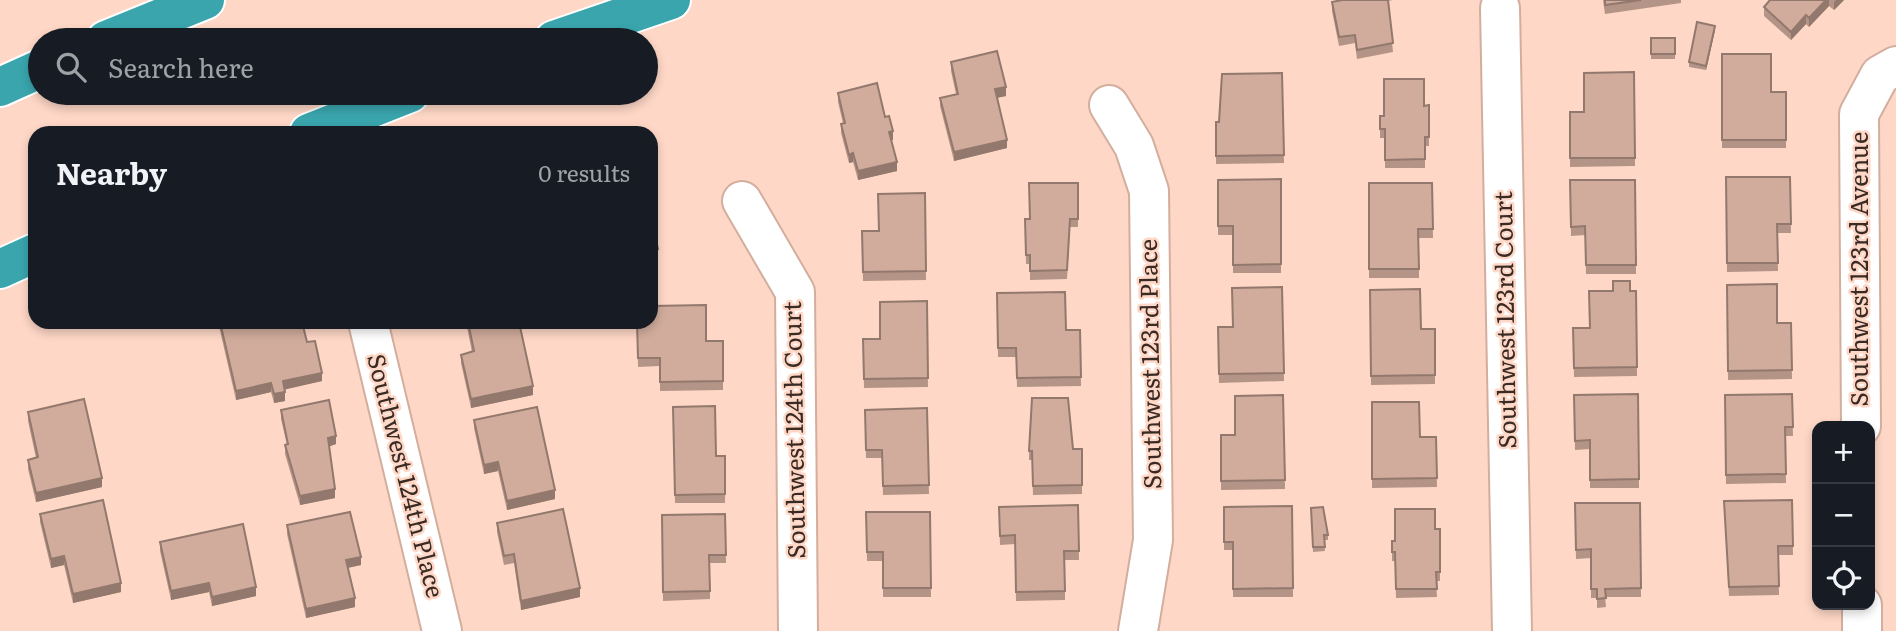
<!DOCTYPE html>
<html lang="en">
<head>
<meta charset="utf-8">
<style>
	body { margin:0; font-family:Literata,serif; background:#20242c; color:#f1f3f6 }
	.controls { position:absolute; right:21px; bottom:21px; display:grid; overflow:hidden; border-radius:14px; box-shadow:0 4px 10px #0003 }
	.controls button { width:63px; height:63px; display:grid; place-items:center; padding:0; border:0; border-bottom:2px solid #363941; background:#171b24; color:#f1f3f6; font:35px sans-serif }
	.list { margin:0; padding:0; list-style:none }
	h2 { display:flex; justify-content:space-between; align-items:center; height:91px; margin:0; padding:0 28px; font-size:30px }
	h2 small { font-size:23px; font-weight:400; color:#9ea1a6 }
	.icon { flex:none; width:38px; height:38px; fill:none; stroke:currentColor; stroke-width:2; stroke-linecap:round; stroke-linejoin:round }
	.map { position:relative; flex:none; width:1896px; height:631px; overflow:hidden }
	.search { position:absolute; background:#171b24; box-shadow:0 4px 10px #0003; left:28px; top:28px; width:630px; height:77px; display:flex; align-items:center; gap:18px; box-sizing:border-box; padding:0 24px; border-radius:38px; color:#9ea1a6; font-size:26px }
	.panel { position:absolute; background:#171b24; box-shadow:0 4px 10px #0003; left:28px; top:126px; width:630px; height:203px; border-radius:21px }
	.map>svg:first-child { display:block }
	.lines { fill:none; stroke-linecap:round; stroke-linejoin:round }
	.minor-casing { stroke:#d3ae9e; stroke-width:42 }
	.highway-casing { stroke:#fff; stroke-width:42 }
	.minor { stroke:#fff; stroke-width:38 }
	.highway { stroke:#3aa5ad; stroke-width:38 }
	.wall { fill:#b49486 }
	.shaded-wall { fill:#92786d }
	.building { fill:#d1ac9c; stroke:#92786d; stroke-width:2 }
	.labels { text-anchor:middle; stroke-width:5; stroke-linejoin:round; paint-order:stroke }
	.street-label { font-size:24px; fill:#392a24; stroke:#fed7c6 }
</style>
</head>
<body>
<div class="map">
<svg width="1896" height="631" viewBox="0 0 1896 631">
	<rect width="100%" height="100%" fill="#fed7c6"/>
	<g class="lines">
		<g class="minor-casing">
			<path id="minor" d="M1500,8L1512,631
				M1109,105L1134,146L1149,191L1153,540L1138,631
				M742,201L795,292L798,631
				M368,322L442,631
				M1861,426L1859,114L1880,75L1896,66
				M1862,605V631"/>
		</g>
		<g class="highway-casing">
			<path id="highway" d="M106,40L205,0
				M554,40L671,0
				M0,87L40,69
				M309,133L410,93
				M0,269L35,253"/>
		</g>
		<use href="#minor" class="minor"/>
		<use href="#highway" class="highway"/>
	</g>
	<path class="wall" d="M1342,0H1393L1388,1L1393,52L1357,59L1355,43L1339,46L1332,11V2Z
		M1603,0H1681V3L1605,14Z
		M1770,0H1844L1834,10L1829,6L1809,27L1806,24L1791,40L1764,16V7Z
		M1715,30L1706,70L1689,67V62Z
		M1651,38H1675V59H1651Z
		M1722,54L1771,92H1786V148H1722Z
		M951,62L1006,96L997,98L1007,148L954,161L940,106V98L956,94L951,71Z
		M1634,72L1635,166L1570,167V112H1584Z
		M1282,73L1284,163L1216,164V122H1219Z
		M838,93L885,117L893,140H891L897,171L858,180L853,162L849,163L841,133V124L843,123L838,102Z
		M1424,106L1429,137V146H1425V168H1385V138H1380V116Z
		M1726,177H1790L1791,233H1777L1778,271L1727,272Z
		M1281,179V273H1233V235H1218V180Z
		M1570,180H1635L1636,274H1586L1585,235L1571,236Z
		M1078,183V227H1070L1067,279L1030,280V264H1026L1025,219H1030Z
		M1369,183H1432L1433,238H1419V278H1369Z
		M925,193L926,280L863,281L862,231H879Z
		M1727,285L1777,323H1791L1792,379L1728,380Z
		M1282,287L1284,381L1219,383L1218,327H1233Z
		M1370,290L1421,329H1435V384L1371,385Z
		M1630,291H1636L1637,376L1574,377L1573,328H1589Z
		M997,293L1066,330H1080L1081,386L1017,387L1016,357H998Z
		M927,301L928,387L864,388L863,339H880Z
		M218,322H302L307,342L322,381L284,389L285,401L274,403L271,392L236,400Z
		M466,322H519L533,395L471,408L461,363V355L472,352Z
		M637,322L706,341H723V390L660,391V366L638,367Z
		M1638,394L1639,488H1590V449L1575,450L1574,395Z
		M1792,394L1793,436H1785L1786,483L1726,484L1725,395Z
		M1283,395L1285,489L1221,490V435H1235Z
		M1372,402L1420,437H1436L1437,487L1372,488Z
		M673,407L716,456H725V503H675Z
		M927,408L929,494L883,495L882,458H866L865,410Z
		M281,410L336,444L329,446L335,498L300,505L285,454V445H287L281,419Z
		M28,412L102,487L36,502L28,469V460L36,458L28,421Z
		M474,420L555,499L507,510L498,471L484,474L474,428Z
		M1082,449V494L1033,495L1032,460H1029V451Z
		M1792,500L1793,555H1778L1779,595L1729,596L1724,501Z
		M1575,503H1640L1641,597H1605L1606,607L1597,608V598H1591V558L1576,559Z
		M1078,505L1079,560H1065V600L1016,601L1015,544L1000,545L999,507Z
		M1292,506L1293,597H1233V550H1224V507Z
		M1311,508L1328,535V540H1324L1325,551L1313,552Z
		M866,512H930L931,597H883V561H867Z
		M40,514L121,592L73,603L64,565L51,568L40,522Z
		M725,514L726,563H710V599L663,601L662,515Z
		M497,523L580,597L521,610L514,563L504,565L497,532Z
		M287,525L361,565L348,568L355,607L306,618L287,534Z
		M1435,529H1440V581H1436L1437,597L1396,598L1395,561H1392V541Z
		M160,542L256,596L212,606L209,592L171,600L160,551Z"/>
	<path class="shaded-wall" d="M1826,0H1829V6L1809,27V18Z
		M1836,0H1844L1834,10V2Z
		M1806,15V24L1791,40V32Z
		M1715,26V30L1706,70V66Z
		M1006,87V96L995,98V89Z
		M893,131V140L889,141V132Z
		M1007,140V148L954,161V152Z
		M853,153V162L849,163V155Z
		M897,162V171L858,180V171Z
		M658,249V258L651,259V251Z
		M322,373V381L283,390V381Z
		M271,383V392L236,400V391Z
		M533,386V395L471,408V399Z
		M285,392V401L274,403V394Z
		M336,436V444L328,447V438Z
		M498,462V471L484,474V465Z
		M102,478V487L36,502V493Z
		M335,489V498L300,505V496Z
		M555,490V499L507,510V501Z
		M64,556V565L51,568V559Z
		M361,557V565L346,568V560Z
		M121,583V592L73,603V594Z
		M209,583V592L171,600V591Z
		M256,587V596L212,606V597Z
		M580,588V597L521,610V601Z
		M355,598V607L306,618V609Z"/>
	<path class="building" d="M1342,0H1388L1393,43L1357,50L1355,35L1339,37L1332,2Z
		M1605,0H1641L1605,5Z
		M1770,0H1826L1809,18L1806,15L1791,32L1764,7Z
		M1697,22L1715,26L1706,66L1689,62Z
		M1651,38H1675V54H1651Z
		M997,51L1006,87L995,89L1007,140L954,152L940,98L958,94L951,62Z
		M1722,54H1771V92H1786V140H1722Z
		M1634,72L1635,158H1570V112H1584V73Z
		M1282,73L1284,155L1216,156V122H1219L1222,74Z
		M1384,79H1424V106L1429,105V137H1425V159L1385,160V129H1380V116H1384Z
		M877,83L885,117L889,116L893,131L889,132L897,162L858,171L853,153L849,155L841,124L845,123L838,93Z
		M1726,177H1790L1791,224H1777L1778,263H1727Z
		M1281,179V264L1233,265V226H1218V180Z
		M1570,180H1635L1636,265H1586L1585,226L1571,227Z
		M1029,183H1078V219H1070L1067,270L1030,271V255H1026L1025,219H1030Z
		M1369,183H1432L1433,229H1418L1419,269H1369Z
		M925,193L926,271L863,272L862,231H879L878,194Z
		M651,218L658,249L651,251Z
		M1613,281H1630V291H1636L1637,367L1574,368L1573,328H1590L1589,291H1613Z
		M1777,284V323H1791L1792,370L1728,371L1727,285Z
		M1282,287L1284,373L1219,374L1218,327H1233L1232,288Z
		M1420,289L1421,329H1435V375L1371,376L1370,290Z
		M1065,292L1066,330H1080L1081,377L1017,378L1016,348H998L997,293Z
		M927,301L928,378L864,379L863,339H880V302Z
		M706,305V341H723V381L660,382V358H638L637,322H651V306Z
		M220,322H302L307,342L315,341L322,373L283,381L285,392L274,394L271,383L236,391Z
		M468,322H519L533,386L471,399L461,355L474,351Z
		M1638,394L1639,479L1590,480V440L1575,441L1574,395Z
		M1792,394L1793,427H1785L1786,474L1726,475L1725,395Z
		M1283,395L1285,480L1221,481V435H1235V396Z
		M1032,398H1068L1073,449H1082V485L1033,486L1032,451H1029Z
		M84,399L102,478L36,493L28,460L38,457L28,412Z
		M329,400L336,436L328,438L335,489L300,496L285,445L288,444L281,410Z
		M1372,402H1419L1420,437H1436L1437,478L1372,479Z
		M715,406L716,456H725V494L675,495L673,407Z
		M537,407L555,490L507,501L498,462L484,465L474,420Z
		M927,408L929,485L883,486L882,450H866L865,410Z
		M103,500L121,583L73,594L64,556L51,559L40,514Z
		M1792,500L1793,546H1778L1779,586L1729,587L1724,501Z
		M1575,503H1640L1641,588L1605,589L1606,598L1597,599V589H1591V549L1576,550Z
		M1078,505L1079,551H1064L1065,591L1016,592L1015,535L1000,536L999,507Z
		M1292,506L1293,588L1233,589V542H1224V507Z
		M1323,507L1328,535H1324L1325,547H1313L1311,508Z
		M563,509L580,588L521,601L514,554L504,556L497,523Z
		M1395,509H1435V529H1440V572H1436L1437,589H1396L1395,552H1392V541H1395Z
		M350,512L361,557L346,560L355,598L306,609L287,525Z
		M866,512H930L931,588H883V552H867Z
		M725,514L726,555H709L710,591L663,592L662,515Z
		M243,524L256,587L212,597L209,583L171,591L160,542Z"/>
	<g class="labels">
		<g class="street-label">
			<text transform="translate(1860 269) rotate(-90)" y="8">Southwest 123rd Avenue</text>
			<text transform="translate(1506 320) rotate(-91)" y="8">Southwest 123rd Court</text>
			<text transform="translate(1151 364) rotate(-91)" y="8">Southwest 123rd Place</text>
			<text transform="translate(795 430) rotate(-91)" y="8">Southwest 124th Court</text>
			<text transform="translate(405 476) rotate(76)" y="8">Southwest 124th Place</text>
		</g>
	</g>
</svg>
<div class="controls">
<button>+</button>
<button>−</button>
<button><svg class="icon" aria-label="locate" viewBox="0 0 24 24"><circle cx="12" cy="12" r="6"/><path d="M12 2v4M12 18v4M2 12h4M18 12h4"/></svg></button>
</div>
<div class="search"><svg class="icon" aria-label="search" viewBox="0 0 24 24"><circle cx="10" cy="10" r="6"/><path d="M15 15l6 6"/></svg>Search here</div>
<section class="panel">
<h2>Nearby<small>0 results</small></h2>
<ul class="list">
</ul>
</section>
</div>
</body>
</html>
